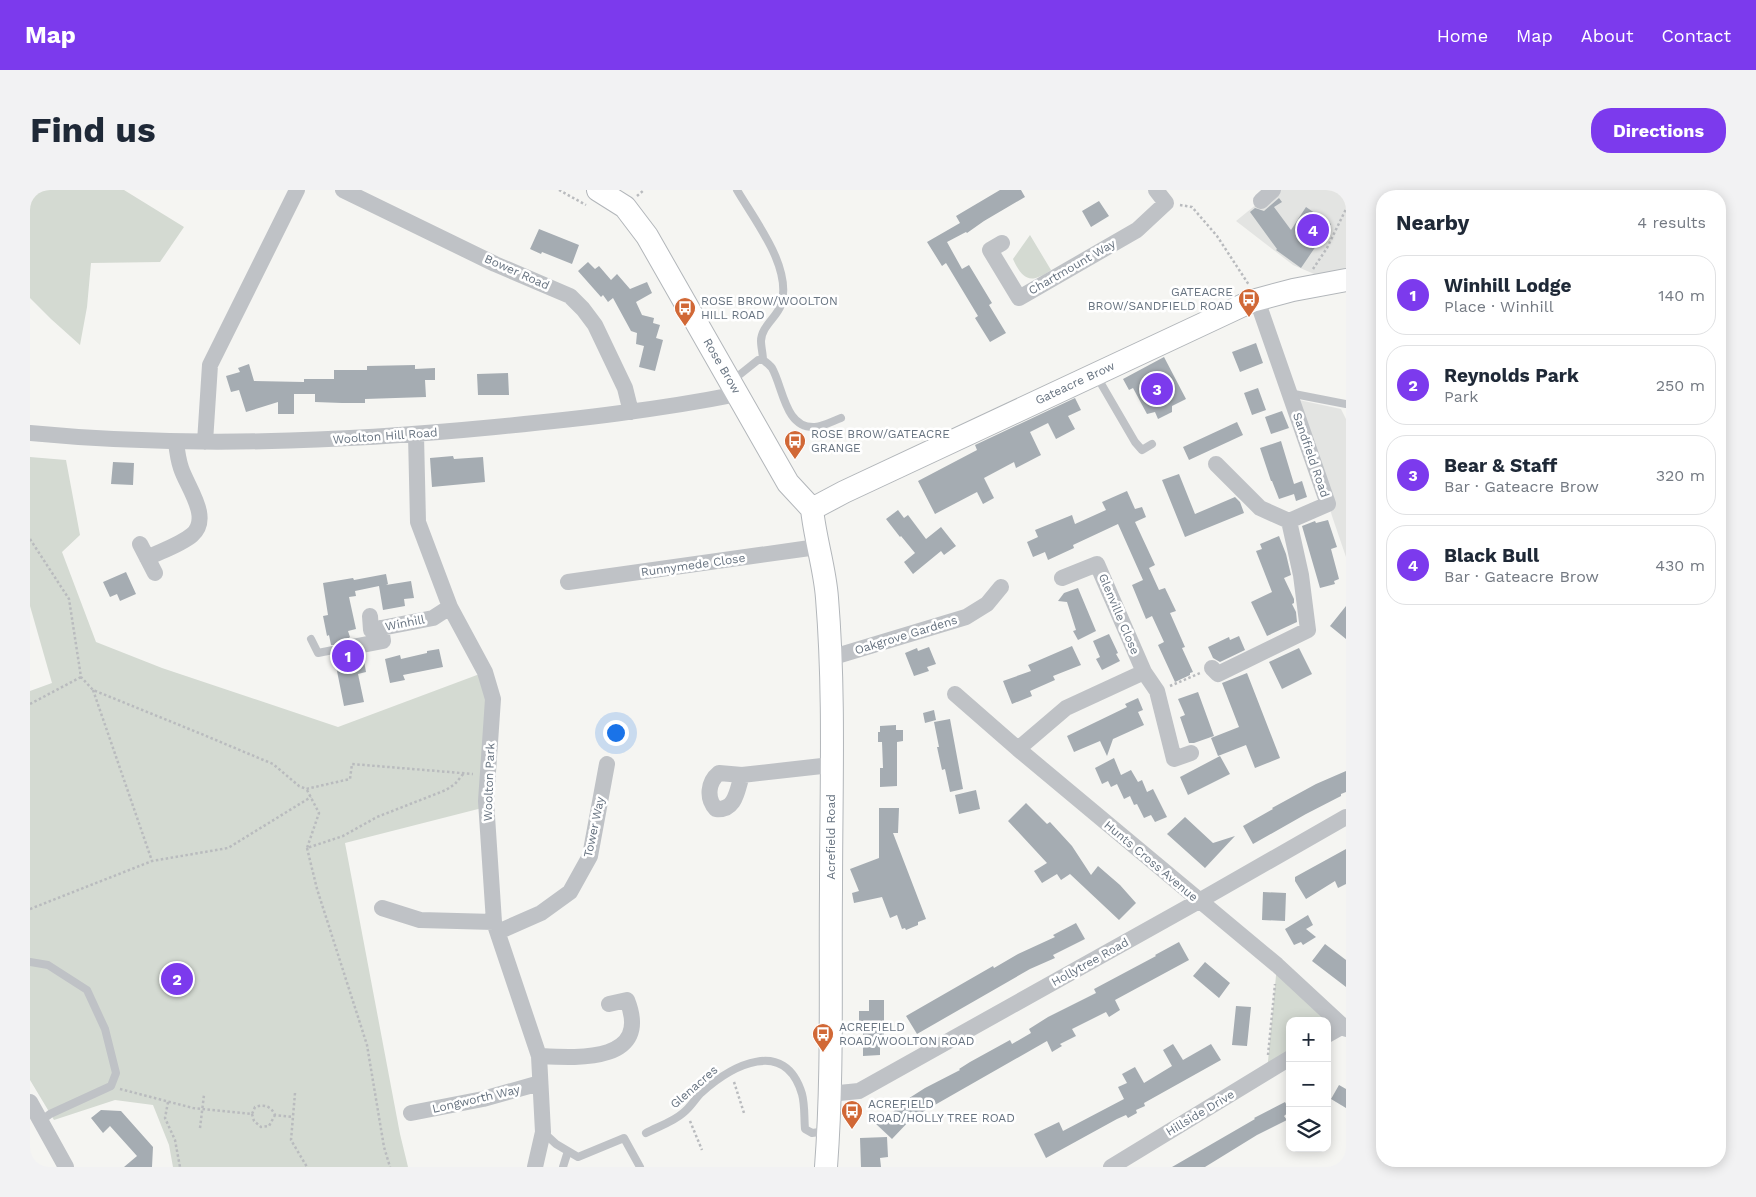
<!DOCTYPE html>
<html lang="en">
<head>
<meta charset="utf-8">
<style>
	body { margin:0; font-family:"Work Sans",sans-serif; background:#f2f2f3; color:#1f2937 }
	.controls { position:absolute; right:15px; bottom:15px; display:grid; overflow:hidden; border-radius:10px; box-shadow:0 2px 12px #0003 }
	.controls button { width:45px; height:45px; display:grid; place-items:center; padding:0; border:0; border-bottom:1px solid #e0e1e3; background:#fff; color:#1f2937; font:25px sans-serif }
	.you { position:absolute; left:585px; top:542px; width:18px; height:18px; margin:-12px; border:4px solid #fff; border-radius:50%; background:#1a73e8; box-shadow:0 0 0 8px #1a73e833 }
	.badge { display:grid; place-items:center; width:32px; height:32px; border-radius:50%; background:#7c3aed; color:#fff; font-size:16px; font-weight:700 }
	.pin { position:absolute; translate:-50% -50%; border:2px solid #fff; box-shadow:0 1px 5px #0006 }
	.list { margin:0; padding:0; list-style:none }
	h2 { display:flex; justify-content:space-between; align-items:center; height:65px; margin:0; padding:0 20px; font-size:21px }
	h2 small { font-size:16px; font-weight:400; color:#747a83 }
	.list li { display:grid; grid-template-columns:32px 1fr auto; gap:15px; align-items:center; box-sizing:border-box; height:80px; margin:0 10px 10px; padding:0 10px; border:1px solid #e0e1e3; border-radius:20px }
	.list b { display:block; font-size:19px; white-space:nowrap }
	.list p { margin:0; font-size:16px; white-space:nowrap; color:#747a83 }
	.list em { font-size:16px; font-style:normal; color:#747a83 }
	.icon { flex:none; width:28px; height:28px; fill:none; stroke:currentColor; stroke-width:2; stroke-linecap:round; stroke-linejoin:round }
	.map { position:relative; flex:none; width:1316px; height:977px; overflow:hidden; border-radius:20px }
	header { display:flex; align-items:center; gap:30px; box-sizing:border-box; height:70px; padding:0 25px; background:#7c3aed; color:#fff }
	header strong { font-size:24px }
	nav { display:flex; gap:28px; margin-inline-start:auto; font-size:18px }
	.intro { display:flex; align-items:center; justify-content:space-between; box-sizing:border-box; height:120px; padding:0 30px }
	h1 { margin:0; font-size:35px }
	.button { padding:12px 22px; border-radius:20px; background:#7c3aed; color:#fff; font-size:18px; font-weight:700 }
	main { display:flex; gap:30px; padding:0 30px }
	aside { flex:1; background:#fff; border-radius:20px; box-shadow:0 2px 12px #0003 }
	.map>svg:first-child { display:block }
	.built { fill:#e3e4e2 }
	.green { fill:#d4dad2 }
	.building { fill:#a5acb2 }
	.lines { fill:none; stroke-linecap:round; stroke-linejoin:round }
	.secondary-casing { stroke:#b2b6ba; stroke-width:24 }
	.path { stroke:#b9bbbe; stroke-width:2.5; stroke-dasharray:2.5 2.5; stroke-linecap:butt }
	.lane { stroke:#bfc2c6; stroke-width:8 }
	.street { stroke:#bfc2c6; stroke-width:16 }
	.secondary { stroke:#fff; stroke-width:22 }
	.labels { text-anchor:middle; stroke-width:5; stroke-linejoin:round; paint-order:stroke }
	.street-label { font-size:12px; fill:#677380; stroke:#fff }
	.poi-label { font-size:12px; fill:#677380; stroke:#fff; text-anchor:start }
</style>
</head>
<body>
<header>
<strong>Map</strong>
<nav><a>Home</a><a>Map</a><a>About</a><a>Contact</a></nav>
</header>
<div class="intro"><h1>Find us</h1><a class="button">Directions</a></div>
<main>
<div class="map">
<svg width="1316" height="977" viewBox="0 0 1316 977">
	<rect width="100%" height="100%" fill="#f5f5f2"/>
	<path class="built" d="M1244,0H1316V83L1289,86L1263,75L1206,31Z
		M1269,210L1311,219L1316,229V367L1302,326Z"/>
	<path class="green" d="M0,0H94L154,37L130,72L61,73L57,117L50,155L21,129L0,108Z
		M1000,45L1021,80C1001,94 993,91 983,69Z
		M0,267L36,270L50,345L32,362L66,452L132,478L308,537L455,482L456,617L315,653L370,944L378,977H143L139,955L123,915L85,910L24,930L0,890V501L22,493L0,416Z
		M1247,775L1313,836L1297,845V831H1260V868L1237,882Z"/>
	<path class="building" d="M970,0H991L995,7L954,31L937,43L936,42L917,52L932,79L939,75L962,113L959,115L976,143L960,152L945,128L948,126L916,73L912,76L897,52L930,33L926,26Z
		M1249,8L1252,12L1244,17L1261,40L1276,17L1301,34L1271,78L1246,60L1247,59L1220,22L1225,18L1234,21Z
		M1069,11L1079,26L1061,37L1052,21Z
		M509,39L549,55L542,74L512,62L511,64L500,59Z
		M558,72L565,79L569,76L581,90L587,84L600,99L617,92L622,103L606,112L612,125L624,128L623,133L630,135L626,148L633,150L625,181L609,177L614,156L606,154L607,143L601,141L583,108L578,112L573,105L571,107L548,81Z
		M1226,153L1233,173L1210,182L1202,162Z
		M1134,167L1156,209L1142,216V222L1128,229L1125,222L1117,224L1103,198L1099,200L1093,189Z
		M219,174L224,191L274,192V189H304V180H337V176L385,175V179L405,178V190H395L396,207L335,209V213H312L285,212V204H264V224H248V212L216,222L209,200L201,202L196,186L210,182L208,178Z
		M478,183L479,205H448L447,184Z
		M1228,198L1236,220L1222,225L1214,203Z
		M1045,208L1051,220L1038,226L1045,239L1026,249L1018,233L1000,242L1011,265L986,278L984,272L954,288L964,308L953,314L947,302L905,324L888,291L947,260L945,255Z
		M1252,221L1259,238L1241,244L1235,227Z
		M1207,232L1213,245L1159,270L1153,257Z
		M1251,251L1264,294L1272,291L1277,307L1266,311L1264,304L1249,309L1242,291H1241L1230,258Z
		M423,266L424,269L453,267L455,292L402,297L400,268Z
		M83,272L104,273L103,295L81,294Z
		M1149,284L1165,324L1205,307L1210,312L1214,323L1155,347L1132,290Z
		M1097,301L1105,319L1112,317L1116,327L1105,332L1125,375L1119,378L1129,400L1135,398L1146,421L1140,423L1155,457L1152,458L1163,482L1160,483V485L1145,492L1128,455L1134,452L1122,426L1116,429L1102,395L1113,390L1088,334L1043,355L1044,358L1018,370L1015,362L1003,367L997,352L1008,347L1005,340L1042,325L1045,334L1076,320L1072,312Z
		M868,320L874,328L878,325L896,349L911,337L926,356L914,365L911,361L883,384L874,372L885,363L871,346L870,347L856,329Z
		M1298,330L1307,357L1301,359L1309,389L1304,391L1305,394L1290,398L1272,336L1285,331L1286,333Z
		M1249,346L1256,364L1261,385L1254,388L1264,409V413L1262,414L1266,422L1267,432L1237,446L1221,412L1242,402L1226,361L1232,359L1230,354Z
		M96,382L106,404L90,411L87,404L80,407L73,392Z
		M356,384L358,394L356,395L381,391L384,408L374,409L375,416L353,420L349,396L325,401L326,406L319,407L326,439L318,441L320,447L313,453L312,459L315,464L319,467L333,465L336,482L328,484L334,512L314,516L304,466L307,464L308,458L305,455H301L299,445L297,446L293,426L298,425L293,393L323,388L324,390Z
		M1048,398L1066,441L1048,450L1043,441L1046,440L1037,412L1028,411L1034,403Z
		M1316,416V449L1300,436Z
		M1079,444L1088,463L1086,464L1090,471L1072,480L1066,469L1070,467L1063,451Z
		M1209,446L1215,460L1190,472L1183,468L1178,457L1199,447L1200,450Z
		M1042,456L1051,475L1023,486L1025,490L1000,501L1002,506L982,514L973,491L1001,481L998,475Z
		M899,457L906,474L897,477L899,481L884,486L875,463L887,458L888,461Z
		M1269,458L1282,484L1252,499L1239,472Z
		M409,459L413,477L373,485L375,490L360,493L355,469L370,465L371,469L397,463V461Z
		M1217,483L1250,568L1225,578L1216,555L1188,566L1181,548L1209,537L1192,493Z
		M1168,502L1184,546L1164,553H1159L1150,527L1155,525L1148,509Z
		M1108,508L1113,520L1108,522L1114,535L1083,549L1077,566L1070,551L1044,562L1037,546L1097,517L1095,514Z
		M904,520L906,530L895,533L893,523Z
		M920,529L933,599L920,602L915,579L912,580L907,557H909L904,532Z
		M866,535V540H873V551L867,552V596L850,597V578H853L852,552H848V542H850V536Z
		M1190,566L1200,584L1158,605L1150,587Z
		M1084,568L1091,585L1101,580L1108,592L1112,590L1117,602L1123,599L1137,627L1125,632L1121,625L1114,628L1107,614L1104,615L1100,606L1094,609L1087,594L1081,597L1078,591L1072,594L1065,578Z
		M1316,581V602L1311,604V606L1276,624L1223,654L1213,636L1243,619L1242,618L1286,594Z
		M946,600L950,619L929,624L925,605Z
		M996,613L1017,634L1020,632L1042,656L1061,685L1068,676L1090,695L1106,713L1089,730L1040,684L1031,690L1027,684L1012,693L1004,681L1017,673L978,631Z
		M849,618H869L868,643H863L896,729L888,732V735L876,740L875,738L872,739L867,725L860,728L852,707L824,713L822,703L829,701L820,679L849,668Z
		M1155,627L1183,653L1205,646L1175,678L1137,644Z
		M1316,659V694L1308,698L1305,691L1276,709L1265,691V687Z
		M1233,702L1256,703L1255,731L1232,730Z
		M1278,725L1283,735L1276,739L1286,747L1273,755L1271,752L1264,755L1255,739Z
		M1046,733L1055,749L1023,765L1025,768L1000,779L887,844L876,826L963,776L964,778L988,764L1025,747L1023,745Z
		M1149,752L1159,770L1085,810L1090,820L1079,827L1076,822L1042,839L1046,846L1030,854L1032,856L1022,862L1017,851L882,928L862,949L845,933L852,925L856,929L873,912L895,898L930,880L929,879L940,872L980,850L982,854L1001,843L999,839L1018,827L1066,803L1064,799L1126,766L1125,765Z
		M1295,754L1316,770V797L1282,771Z
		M1175,772L1200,793L1189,808L1163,786Z
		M839,810H854V846H850V865L833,866V842H829V821H839Z
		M1206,816L1221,817L1217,856L1202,855Z
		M1143,854L1153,870L1181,854L1191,870L1114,913L1115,916L1106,920L1107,923L1098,928L1096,925L1087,929L1016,968L1004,944L1029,932L1033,941L1094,909L1088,897L1097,893L1092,884L1105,877L1114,893L1142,876L1133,860Z
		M1309,895L1316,899V918L1301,909Z
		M1255,912L1260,921L1254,926L1257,930L1227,945L1175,977H1142L1225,929L1224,928Z
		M71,920L91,921L123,957L122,977H94L107,966L80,936L73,943L61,928Z
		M857,947L858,967L850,968L851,977H831L830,948Z"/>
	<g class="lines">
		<g class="secondary-casing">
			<path id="secondary" d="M568,0L595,17L617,46L758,293L782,319
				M782,319C785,349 795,379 797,408C805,505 801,603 801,700C800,792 803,885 796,977
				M782,319L814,302L1222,111L1263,100L1316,90"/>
		</g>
		<path class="path" d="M529,0L556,15
			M607,6L614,0
			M1150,15L1162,17L1187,46L1219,95
			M1283,79L1297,58L1316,19
			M0,349L39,409L51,487L63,500L169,543L243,574L269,596L276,599L320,589L322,574L443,584
			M1140,496L1170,483
			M63,500L122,671
			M0,514L51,487
			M277,600L289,623L277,658L313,646L347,627L416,600L425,594L434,583
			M277,658L287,699L337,855L354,957L360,977
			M0,719L122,671L198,658L281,607
			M1238,865L1245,794
			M704,892L714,923
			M90,899L163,918L222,924L225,917C234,914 241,916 245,925L263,927
			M265,903L261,950L277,977
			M138,912L135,928L145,950L150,977
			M222,924L224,931L231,937L239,936L245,925
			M660,931L672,960
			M170,938L174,905"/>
		<path class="lane" d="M707,0C725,31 763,78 751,115C747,127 731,137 731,151C731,157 733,164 733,170
			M1066,185L1105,252L1112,260L1122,254
			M703,190L728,170H733C736,172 740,175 742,178C753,197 755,239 785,237C794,236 803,231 811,228
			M1259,203L1316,214
			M281,449L288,463L303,460
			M0,772L18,775L57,800L75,839L86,883L81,896L20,924L11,931
			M513,942L526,954L548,967L594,948L610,977
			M616,943C627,937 643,932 653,923C660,918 665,909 671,903C702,875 755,847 772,904C775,915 774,928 775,939L782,943L797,941
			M533,977L538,961"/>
		<path class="street" d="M313,0L465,74L540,106L553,119L565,135L595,198L601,222
			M1231,11L1243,0
			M972,53L960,60L989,108L1107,40L1136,13L1126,0
			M0,243C155,258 310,252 465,237C547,229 628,220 708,204
			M386,245L388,332L420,417L455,482L463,509L456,611L464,732L509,866L513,942L505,977
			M175,252L180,175L267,0
			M1186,274L1230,318L1259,331
			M110,354L125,383
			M117,368C131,361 150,355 162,345C182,328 157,297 151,278C148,269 147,261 146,252
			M1032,388L1067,374L1114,482L1127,501L1144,569L1161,563
			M538,392L787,357
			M340,426L341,440L403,428L420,417
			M322,457L353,451L351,438
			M800,468L936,427L957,414L971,397
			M1182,478L1188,484L1278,440L1271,385L1259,331L1298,314L1227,110
			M925,504L988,559L1247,775L1316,839
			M988,559L1036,518L1114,482
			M712,585L689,583C678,592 676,608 686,619C706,621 707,600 712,585L801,575
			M352,718L390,730L464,732
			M468,742L511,723L540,702L560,666L577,574
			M1297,845L1313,836
			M509,866C548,868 622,873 597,810L579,814
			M799,904L829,901L1169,711L1316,627
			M0,912L36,977
			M381,923L453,909L510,893
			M1081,977L1260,868"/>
		<use href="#secondary" class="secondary"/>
	</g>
	<defs>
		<g id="bus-pin" transform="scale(1.125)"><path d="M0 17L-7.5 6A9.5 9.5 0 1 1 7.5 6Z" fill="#d16836" stroke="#fff"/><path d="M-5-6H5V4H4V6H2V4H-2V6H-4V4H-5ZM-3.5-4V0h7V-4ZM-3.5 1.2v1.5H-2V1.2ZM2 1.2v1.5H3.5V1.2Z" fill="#fff"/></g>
	</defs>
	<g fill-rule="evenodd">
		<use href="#bus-pin" x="1219" y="109"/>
		<use href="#bus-pin" x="655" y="118"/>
		<use href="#bus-pin" x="765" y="251"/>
		<use href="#bus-pin" x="793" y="844"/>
		<use href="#bus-pin" x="822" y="921"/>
	</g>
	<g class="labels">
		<g class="street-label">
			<text transform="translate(1042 77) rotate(-30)" y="4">Chartmount Way</text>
			<text transform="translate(487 82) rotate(24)" y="4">Bower Road</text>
			<text transform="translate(692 176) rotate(60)" y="4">Rose Brow</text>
			<text transform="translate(1045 193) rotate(-25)" y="4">Gateacre Brow</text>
			<text transform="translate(355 246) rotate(-4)" y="4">Woolton Hill Road</text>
			<text transform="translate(1281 265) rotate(71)" y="4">Sandfield Road</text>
			<text transform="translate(663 375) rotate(-8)" y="4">Runnymede Close</text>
			<text transform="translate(1089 424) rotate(67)" y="4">Glenville Close</text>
			<text transform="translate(375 433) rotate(-11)" y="4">Winhill</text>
			<text transform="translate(876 445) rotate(-17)" y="4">Oakgrove Gardens</text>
			<text transform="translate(459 592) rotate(-88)" y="4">Woolton Park</text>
			<text transform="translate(564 637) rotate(-78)" y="4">Tower Way</text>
			<text transform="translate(801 647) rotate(-90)" y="4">Acrefield Road</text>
			<text transform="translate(1121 671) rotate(40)" y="4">Hunts Cross Avenue</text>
			<text transform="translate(1060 772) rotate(-29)" y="4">Hollytree Road</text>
			<text transform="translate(664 897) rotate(-41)" y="4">Glenacres</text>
			<text transform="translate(446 909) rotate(-13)" y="4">Longworth Way</text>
			<text transform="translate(1170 923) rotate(-31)" y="4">Hillside Drive</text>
		</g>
		<g class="poi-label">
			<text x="1203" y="106" text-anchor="end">GATEACRE<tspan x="1203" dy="14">BROW/SANDFIELD ROAD</tspan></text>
			<text x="671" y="115">ROSE BROW/WOOLTON<tspan x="671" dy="14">HILL ROAD</tspan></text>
			<text x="781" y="248">ROSE BROW/GATEACRE<tspan x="781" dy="14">GRANGE</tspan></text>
			<text x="809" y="841">ACREFIELD<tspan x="809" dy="14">ROAD/WOOLTON ROAD</tspan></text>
			<text x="838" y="918">ACREFIELD<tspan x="838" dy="14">ROAD/HOLLY TREE ROAD</tspan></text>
		</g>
	</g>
</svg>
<div class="controls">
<button>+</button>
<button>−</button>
<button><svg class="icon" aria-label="layers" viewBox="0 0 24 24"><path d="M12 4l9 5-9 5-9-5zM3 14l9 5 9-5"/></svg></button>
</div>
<div class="you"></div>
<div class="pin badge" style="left:318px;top:466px">1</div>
<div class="pin badge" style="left:147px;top:789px">2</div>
<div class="pin badge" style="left:1127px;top:199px">3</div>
<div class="pin badge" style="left:1283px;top:40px">4</div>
</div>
<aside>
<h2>Nearby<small>4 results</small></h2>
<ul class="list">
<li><span class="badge">1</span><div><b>Winhill Lodge</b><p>Place · Winhill</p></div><em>140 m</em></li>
<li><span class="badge">2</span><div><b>Reynolds Park</b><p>Park</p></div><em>250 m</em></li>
<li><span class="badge">3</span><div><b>Bear &amp; Staff</b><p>Bar · Gateacre Brow</p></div><em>320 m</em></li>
<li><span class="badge">4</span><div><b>Black Bull</b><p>Bar · Gateacre Brow</p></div><em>430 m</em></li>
</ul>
</aside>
</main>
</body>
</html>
